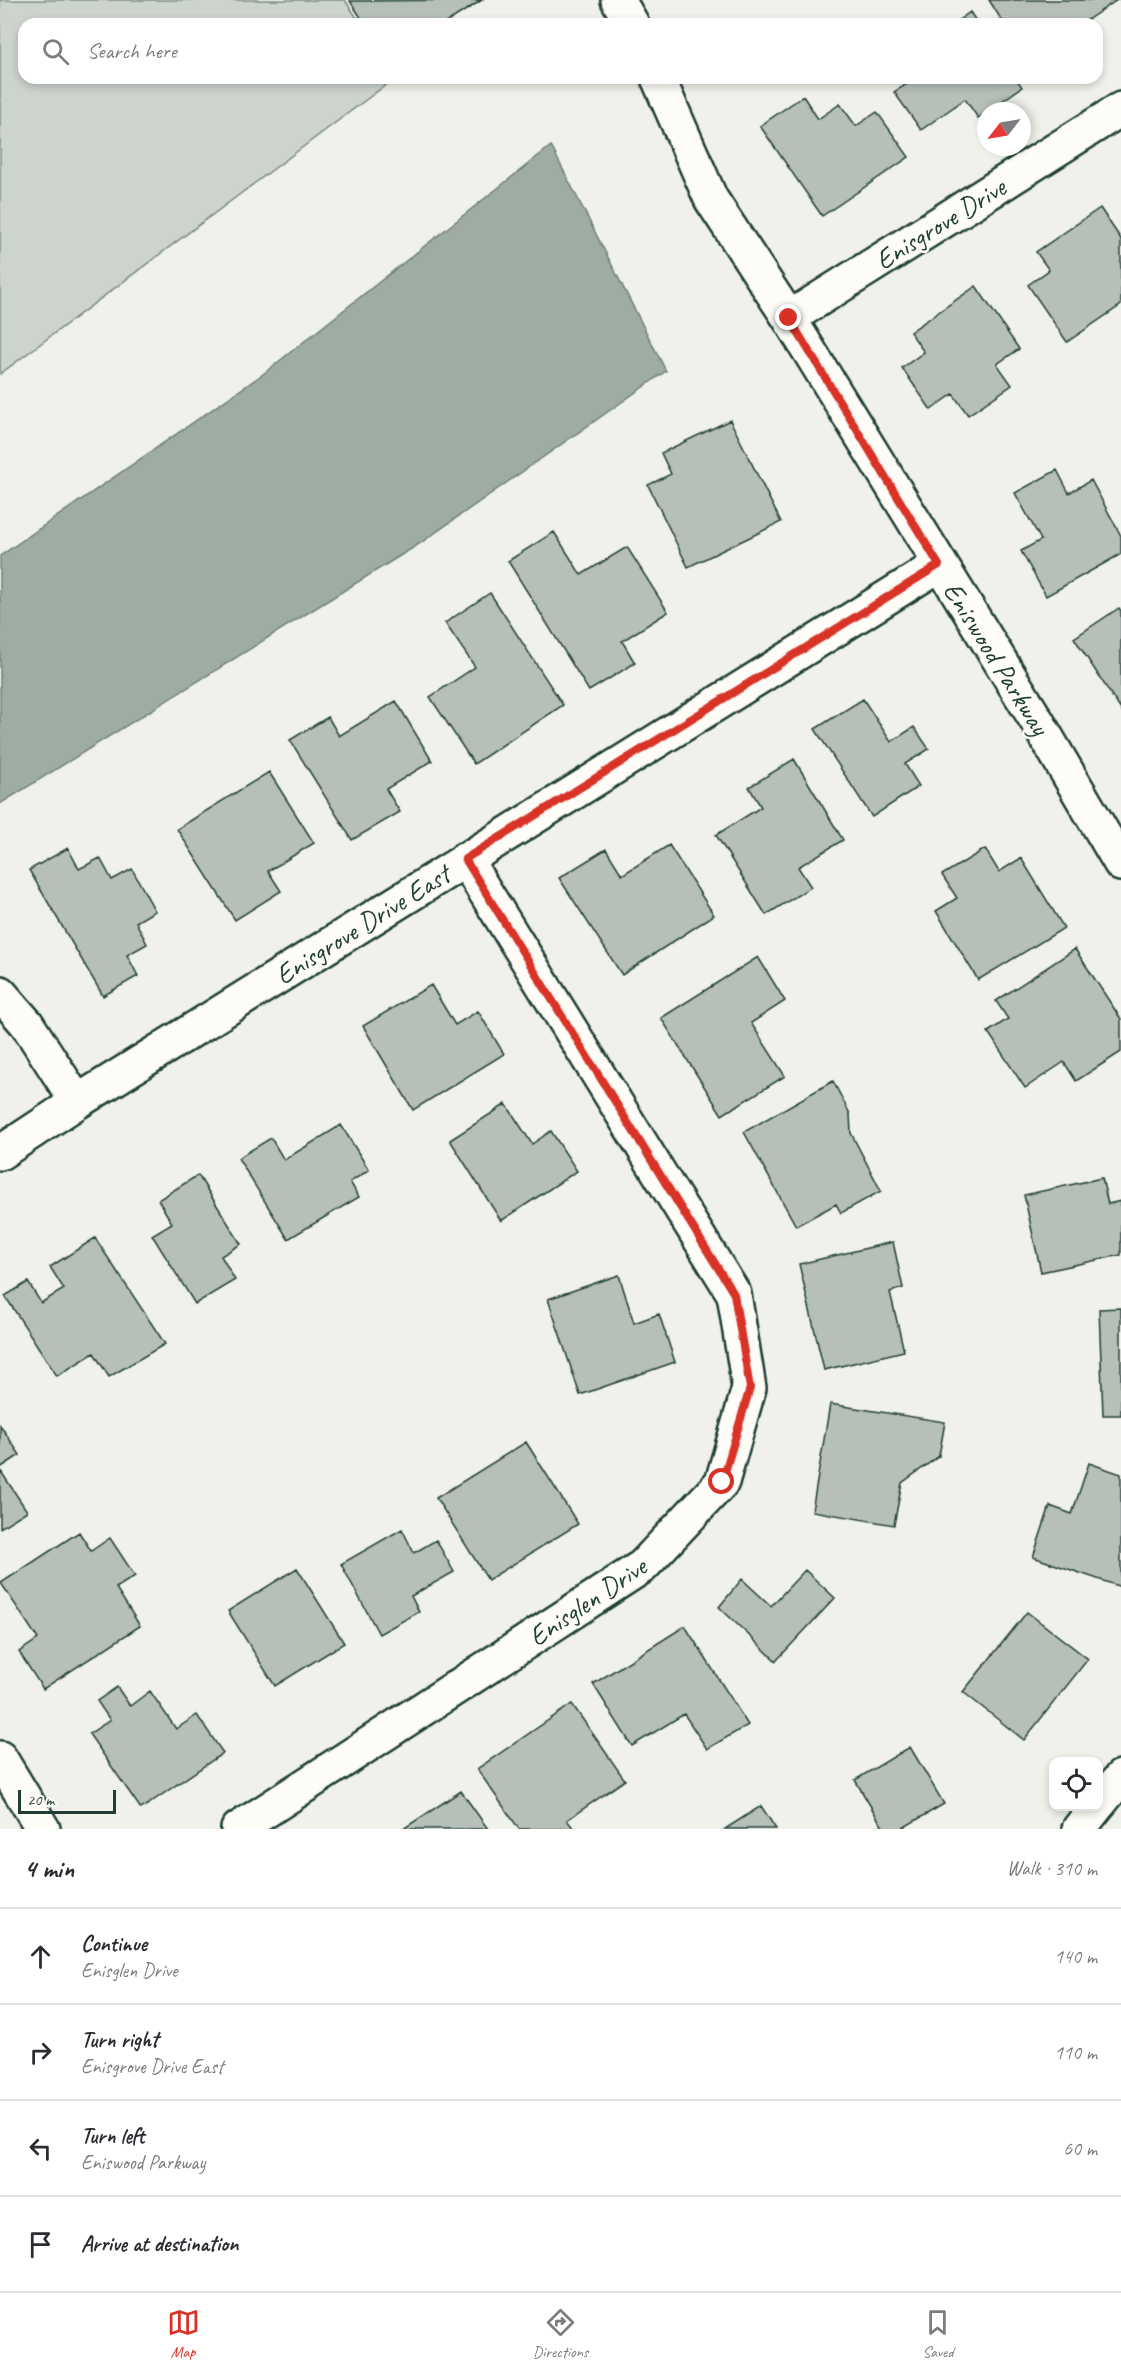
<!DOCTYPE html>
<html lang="en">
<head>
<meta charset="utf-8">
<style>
	body { margin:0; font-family:Caveat,sans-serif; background:#f7f7f7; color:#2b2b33 }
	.controls { position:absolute; right:18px; bottom:18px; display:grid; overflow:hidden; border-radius:12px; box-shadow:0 3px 9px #0003 }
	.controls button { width:54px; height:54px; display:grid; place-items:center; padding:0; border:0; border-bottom:2px solid #e1e1e2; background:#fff; color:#2b2b33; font:30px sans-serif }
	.compass { position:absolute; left:977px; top:102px; width:54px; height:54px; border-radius:50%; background:#fff; box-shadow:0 3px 9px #0003; rotate:239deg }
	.scale { position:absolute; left:18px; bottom:15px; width:98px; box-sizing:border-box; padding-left:6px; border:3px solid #1f3d34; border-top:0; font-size:16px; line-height:21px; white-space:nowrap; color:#1f3d34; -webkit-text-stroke:4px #fdfcf7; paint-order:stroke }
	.stop { position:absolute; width:18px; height:18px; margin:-14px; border:4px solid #d93025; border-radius:50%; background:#fff }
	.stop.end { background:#d93025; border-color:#fff; box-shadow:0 2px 6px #0008 }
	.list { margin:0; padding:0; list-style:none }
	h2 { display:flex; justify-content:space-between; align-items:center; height:78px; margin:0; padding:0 24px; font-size:26px }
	h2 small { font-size:20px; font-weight:400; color:#7c7c81 }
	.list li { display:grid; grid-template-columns:39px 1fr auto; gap:18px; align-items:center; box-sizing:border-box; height:96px; padding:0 24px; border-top:2px solid #e1e1e2 }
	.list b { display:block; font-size:22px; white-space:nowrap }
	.list p { margin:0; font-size:20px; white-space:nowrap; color:#7c7c81 }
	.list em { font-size:20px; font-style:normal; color:#7c7c81 }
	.icon { flex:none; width:33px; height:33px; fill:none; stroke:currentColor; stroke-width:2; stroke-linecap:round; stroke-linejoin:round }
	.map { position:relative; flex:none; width:1121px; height:1829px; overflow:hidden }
	.search { position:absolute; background:#fff; box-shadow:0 3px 9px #0003; left:18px; right:18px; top:18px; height:66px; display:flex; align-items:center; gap:15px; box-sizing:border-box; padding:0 21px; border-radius:18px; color:#7c7c81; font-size:22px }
	.sheet { height:462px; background:#fff }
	nav { display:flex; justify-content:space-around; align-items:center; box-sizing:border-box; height:84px; border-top:2px solid #e1e1e2; background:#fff; font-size:16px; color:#7c7c81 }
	nav a { display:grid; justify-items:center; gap:3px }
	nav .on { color:#d93025 }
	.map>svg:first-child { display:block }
	.green { fill:#cdd3cd; stroke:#768880; stroke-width:1.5 }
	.water { fill:#9faca4; stroke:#6c8077; stroke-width:1.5 }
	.building { fill:#b6bfb8; stroke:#1f3d34; stroke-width:1.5 }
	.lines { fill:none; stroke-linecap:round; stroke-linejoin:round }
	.minor-casing { stroke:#1f3d34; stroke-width:38 }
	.minor { stroke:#fdfcf7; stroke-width:33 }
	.route { stroke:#d93025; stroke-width:8 }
	.labels { text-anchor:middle; stroke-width:5; stroke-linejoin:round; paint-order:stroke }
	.street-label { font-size:28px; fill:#1f3d34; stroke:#fdfcf7 }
</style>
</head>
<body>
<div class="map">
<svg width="1121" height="1829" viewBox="0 0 1121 1829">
	<rect width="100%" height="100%" fill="#f0f1eb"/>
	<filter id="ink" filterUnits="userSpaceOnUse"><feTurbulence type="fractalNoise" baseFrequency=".0167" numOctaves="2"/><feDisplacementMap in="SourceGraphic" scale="12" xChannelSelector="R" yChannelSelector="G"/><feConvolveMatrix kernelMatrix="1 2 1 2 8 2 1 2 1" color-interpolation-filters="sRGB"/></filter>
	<g filter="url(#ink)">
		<path class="green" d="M0,0H345L361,24H24V78H395L0,374Z"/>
		<path class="water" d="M551,146L666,371L419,544L0,804V556L263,374Z"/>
		<path class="building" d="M482,0L444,24H365L350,1Z
			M989,0H1117L1081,24H1004Z
			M970,12L978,24H953Z
			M916,78H1016L1022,87L978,118L965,99L921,130L894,92Z
			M803,96L818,119L840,104L856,126L877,112L909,157L822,216L760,126Z
			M1100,208L1121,239V305L1067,342L1028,285L1049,270L1036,252Z
			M976,286L1019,349L997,364L1012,385L968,415L953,394L931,410L902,368L924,352L910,332Z
			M730,420L781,522L688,567L648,485L671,474L661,453Z
			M1057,470L1069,493L1091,480L1121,536V554L1046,596L1021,551L1041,540L1015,493Z
			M554,532L581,575L627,547L668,612L622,641L635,663L589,691L508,561Z
			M490,593L563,705L474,764L430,697L475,667L445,623Z
			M1119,608L1121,611V710L1074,638Z
			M863,699L891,742L914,727L929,749L905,764L919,786L872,817L815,729Z
			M396,701L432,761L386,789L400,812L352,840L290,740L328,717L339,736Z
			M794,759L843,840L798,867L811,887L766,915L716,835L761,807L749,787Z
			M269,772L314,843L268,871L281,891L235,920L177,829Z
			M669,845L714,915L622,975L559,878L606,849L622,875Z
			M68,848L79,869L100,858L112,880L132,869L155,911L136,922L147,944L127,955L138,976L103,996L29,870Z
			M985,849L999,872L1021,858L1064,928L978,980L936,911L957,898L942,875Z
			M1075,949L1121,1019V1052L1076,1081L1064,1062L1025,1088L988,1032L1008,1019L996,1001Z
			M758,957L785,1001L751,1023L785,1076L722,1115L661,1018Z
			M431,985L455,1025L478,1011L504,1054L413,1110L363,1026Z
			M833,1081L850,1114L851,1133L881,1191L841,1213L836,1204L796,1226L744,1132Z
			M506,1104L532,1144L551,1131L577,1171L501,1221L450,1140Z
			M341,1125L369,1170L350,1182L359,1197L288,1239L238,1158L271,1138L284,1160Z
			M198,1175L241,1244L221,1256L235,1280L195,1304L152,1235L172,1223L158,1200Z
			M1102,1178L1108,1204L1121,1201V1255L1041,1272L1024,1195Z
			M95,1238L165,1344L109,1377L94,1353L57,1376L5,1296L28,1282L41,1303L64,1289L50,1267Z
			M893,1242L903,1288L890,1292L904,1351L824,1370L799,1264Z
			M619,1275L634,1323L659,1314L675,1362L580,1395L548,1299Z
			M1121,1308V1415H1103L1099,1309Z
			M830,1404L945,1422L939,1456L902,1483L894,1525L812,1511Z
			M0,1425L20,1455L0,1468Z
			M526,1442L578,1524L488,1580L436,1498Z
			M1089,1463L1121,1474V1587L1033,1557L1050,1506L1072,1514Z
			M0,1470L27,1511L0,1528Z
			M402,1529L414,1553L436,1540L454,1572L411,1596L419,1612L379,1634L341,1564Z
			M79,1532L91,1551L110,1538L135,1576L116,1588L140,1626L43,1689L19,1652L38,1639L1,1583Z
			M297,1568L344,1643L275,1686L228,1611Z
			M805,1570L835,1598L776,1661L719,1607L742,1579L771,1606Z
			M1027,1612L1088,1659L1024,1740L963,1692Z
			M685,1626L748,1725L707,1749L684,1714L632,1746L593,1684Z
			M117,1687L130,1706L150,1691L176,1729L197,1715L223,1753L141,1809L89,1734L110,1720L97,1701Z
			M572,1704L625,1780L567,1820L574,1829H519L477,1769Z
			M910,1747L944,1804L901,1829H884L855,1780Z
			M461,1791L488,1829H403Z
			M761,1806L776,1829H725Z"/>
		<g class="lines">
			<g class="minor-casing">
				<path id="minor" d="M618,0L632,24
					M658,78L711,199L789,318L1037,721L1121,864
					M789,318L1121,109
					M0,993L27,1024L77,1102
					M0,1153L77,1102L939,565
					M0,1758L43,1829
					M1098,1805L1121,1777
					M238,1829L643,1566L722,1482L749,1388L734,1294L465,859
					M1079,1829L1097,1806"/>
			</g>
			<use href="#minor" class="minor"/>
		</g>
	</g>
	<g class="lines" filter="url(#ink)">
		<path class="route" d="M722,1482L750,1388L734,1294L465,859L939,565L789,318"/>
	</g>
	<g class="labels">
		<g class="street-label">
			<text transform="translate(940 223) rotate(-32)" y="10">Enisgrove Drive</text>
			<text transform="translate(997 658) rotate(58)" y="10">Eniswood Parkway</text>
			<text transform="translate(362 924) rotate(-32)" y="10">Enisgrove Drive East</text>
			<text transform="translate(587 1601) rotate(-34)" y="10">Enisglen Drive</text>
		</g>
	</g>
</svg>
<div class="controls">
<button><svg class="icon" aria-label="locate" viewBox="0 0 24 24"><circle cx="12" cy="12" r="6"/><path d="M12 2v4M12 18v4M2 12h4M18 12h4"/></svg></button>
</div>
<svg class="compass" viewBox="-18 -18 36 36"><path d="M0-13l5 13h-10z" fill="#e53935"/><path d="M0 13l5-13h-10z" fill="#7c7c81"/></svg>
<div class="scale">20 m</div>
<div class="stop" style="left:722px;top:1482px"></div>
<div class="stop end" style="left:789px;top:318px"></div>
<div class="search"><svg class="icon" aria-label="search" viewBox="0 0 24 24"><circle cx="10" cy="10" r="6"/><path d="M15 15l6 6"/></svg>Search here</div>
</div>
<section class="sheet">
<h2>4 min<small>Walk · 310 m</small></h2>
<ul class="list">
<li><svg class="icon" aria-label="ahead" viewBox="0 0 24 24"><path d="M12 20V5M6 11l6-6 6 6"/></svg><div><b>Continue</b><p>Enisglen Drive</p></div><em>140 m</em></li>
<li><svg class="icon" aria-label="right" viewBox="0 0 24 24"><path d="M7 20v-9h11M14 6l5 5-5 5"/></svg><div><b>Turn right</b><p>Enisgrove Drive East</p></div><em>110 m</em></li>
<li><svg class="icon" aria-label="left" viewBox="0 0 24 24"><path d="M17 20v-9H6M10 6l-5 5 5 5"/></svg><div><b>Turn left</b><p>Eniswood Parkway</p></div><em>60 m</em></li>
<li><svg class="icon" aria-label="arrive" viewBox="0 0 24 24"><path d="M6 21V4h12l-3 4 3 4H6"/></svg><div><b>Arrive at destination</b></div></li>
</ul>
</section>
<nav>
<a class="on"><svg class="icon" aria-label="map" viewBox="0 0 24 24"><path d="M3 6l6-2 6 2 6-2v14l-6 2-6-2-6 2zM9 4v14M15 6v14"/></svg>Map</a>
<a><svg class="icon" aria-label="directions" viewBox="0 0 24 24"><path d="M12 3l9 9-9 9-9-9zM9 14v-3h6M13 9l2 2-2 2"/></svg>Directions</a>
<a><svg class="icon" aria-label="saved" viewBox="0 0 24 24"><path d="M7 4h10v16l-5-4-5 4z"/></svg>Saved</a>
</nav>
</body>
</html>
